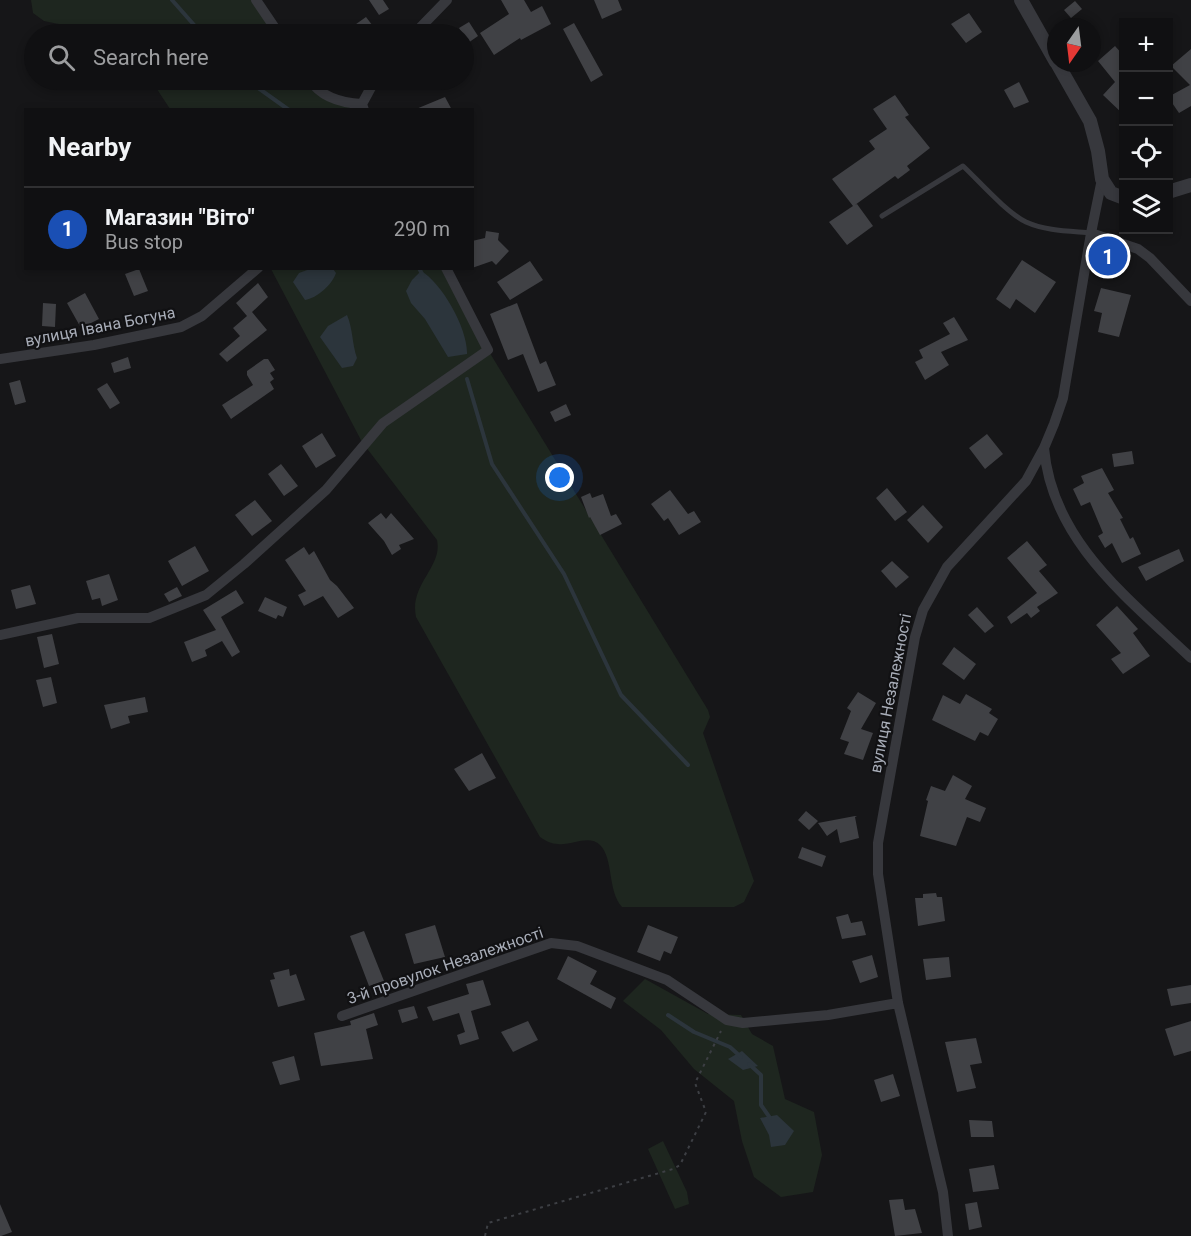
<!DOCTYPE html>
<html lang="en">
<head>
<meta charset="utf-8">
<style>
	body { margin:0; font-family:Roboto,sans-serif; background:#19191b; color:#f1f3f6 }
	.controls { position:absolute; right:18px; top:18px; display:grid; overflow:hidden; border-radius:0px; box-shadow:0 3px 9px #0003 }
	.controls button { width:54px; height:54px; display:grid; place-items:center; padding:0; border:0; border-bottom:2px solid #303032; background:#101012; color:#f1f3f6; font:30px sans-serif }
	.compass { position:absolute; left:1047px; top:18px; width:54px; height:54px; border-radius:50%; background:#101012; box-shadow:0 3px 9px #0003; rotate:194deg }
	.you { position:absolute; left:560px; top:478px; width:21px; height:21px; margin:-15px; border:4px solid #fff; border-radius:50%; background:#1a73e8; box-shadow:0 0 0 9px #1a73e833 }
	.badge { display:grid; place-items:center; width:39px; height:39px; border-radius:50%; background:#f2b134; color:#fff; font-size:20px; font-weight:700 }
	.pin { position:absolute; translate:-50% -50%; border:3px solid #fff; box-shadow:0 2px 6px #0006 }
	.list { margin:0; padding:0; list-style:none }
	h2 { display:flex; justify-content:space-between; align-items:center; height:78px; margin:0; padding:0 24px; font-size:26px }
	h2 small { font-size:20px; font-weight:400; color:#9c9d9f }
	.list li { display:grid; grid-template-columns:39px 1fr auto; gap:18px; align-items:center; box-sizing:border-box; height:84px; padding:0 24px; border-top:2px solid #303032 }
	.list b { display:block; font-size:22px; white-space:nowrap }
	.list p { margin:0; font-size:20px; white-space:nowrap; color:#9c9d9f }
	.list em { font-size:20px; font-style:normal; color:#9c9d9f }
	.icon { flex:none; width:33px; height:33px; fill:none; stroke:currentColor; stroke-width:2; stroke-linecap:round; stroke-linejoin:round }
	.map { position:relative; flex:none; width:1191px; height:1236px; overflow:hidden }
	.search { position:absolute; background:#101012; box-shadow:0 3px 9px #0003; left:24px; top:24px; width:450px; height:66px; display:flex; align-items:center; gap:15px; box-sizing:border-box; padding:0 21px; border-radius:33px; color:#9c9d9f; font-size:22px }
	.panel { position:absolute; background:#101012; box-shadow:0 3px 9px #0003; left:24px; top:108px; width:450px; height:162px; border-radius:0px }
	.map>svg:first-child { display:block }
	.green { fill:#1e261f }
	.water { fill:#2c353c }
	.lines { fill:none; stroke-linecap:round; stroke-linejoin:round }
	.stream { stroke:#2c353c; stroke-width:4 }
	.building { fill:#404145 }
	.path { stroke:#3d3f44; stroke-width:2; stroke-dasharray:3 4.5; stroke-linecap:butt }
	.service { stroke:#37383d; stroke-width:5 }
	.minor { stroke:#37383d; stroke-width:10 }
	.tertiary { stroke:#37383d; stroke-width:14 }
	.labels { text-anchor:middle; stroke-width:4.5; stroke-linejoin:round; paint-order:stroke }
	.street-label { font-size:16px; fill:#a8adb8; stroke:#111113 }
</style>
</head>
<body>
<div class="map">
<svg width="1191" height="1236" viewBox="0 0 1191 1236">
	<rect width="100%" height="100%" fill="#161618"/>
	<path class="green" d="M31,0H256L279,34H107L44,21L33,13Z
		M151,80H310L315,88L364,109H170Z
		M271,269H446L488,350L708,710L710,717L703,733L754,881L744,902L734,907H622C607,890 614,859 600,845C589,834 571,846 558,844C551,844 546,841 540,837L416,617C409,584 443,567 437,540L362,442Z
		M645,979L708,1014L741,1015L752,1034L773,1046L785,1099L814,1112L822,1155L813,1192L781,1197L754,1177L742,1141L734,1101L694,1069L661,1030L623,1001Z
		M663,1141L687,1192L689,1204L675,1209L648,1149Z"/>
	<path class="water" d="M310,269H333L336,273C332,285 317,298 305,300L293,282L299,273Z
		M421,271C442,283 468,329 467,354L448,357L425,319L411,303L406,291L412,280Z
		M347,315C353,329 352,344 357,358L353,366L342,368L320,337L328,326Z
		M742,1051L758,1066L743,1070L728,1059Z
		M777,1115L794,1131L785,1145L771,1147L769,1135L760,1118Z"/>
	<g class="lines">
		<path class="stream" d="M172,0L202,34
			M247,80L289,110
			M419,268L423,276
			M467,379L492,464L564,574L621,695L688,765
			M668,1015L694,1032L730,1047L741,1057
			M749,1064L761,1075V1105L770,1118"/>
	</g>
	<path class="building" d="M369,0H383L389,9L379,15Z
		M501,0H524L531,12L542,6L551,24L521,40L520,38L494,55L480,33L509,14Z
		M594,0H618L622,10L602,19Z
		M1075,1L1082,9L1071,18L1064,10Z
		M969,13L982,32L966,43L951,24Z
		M366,17L379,34H342Z
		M469,22L478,36L468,43L459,28Z
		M574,23L603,75L591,82L563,29Z
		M1115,46L1124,56V115L1103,95L1115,82L1098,61Z
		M1191,49V106L1179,113L1168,97L1190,85L1171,66Z
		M1019,82L1029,102L1014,108L1004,90Z
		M895,95L909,115L905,117L930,148L907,166L910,170L898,179L895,176L855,205L857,204L873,226L847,245L829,222L853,206L832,179L875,149L869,141L887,129L873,109Z
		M445,97L452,110H416V109Z
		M486,231L499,233L498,240L509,251L496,265L492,261L472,268V241L485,238Z
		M1022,260L1056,282L1035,313L1016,299L1010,309L996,299Z
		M530,261L543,280L510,300L497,282Z
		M139,269L148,291L134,296L125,274Z
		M258,283L268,297L252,312L267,330L227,362L219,354L240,336L233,328L247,316L236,303Z
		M1101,288L1131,295L1119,337L1098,332L1102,313L1094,311Z
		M85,293L99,319L81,328L67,303Z
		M43,303L56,304L55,327L42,326Z
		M517,303L540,364L546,361L556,385L538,392L523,354L508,360L490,314Z
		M954,317L968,340L941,352L949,365L925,380L915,362L923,358L919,350L950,334L943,323Z
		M128,357L131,368L114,373L111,363Z
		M264,359H268L275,370L270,373L274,379L270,382L274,389L231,419L222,405L253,385L247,375V371Z
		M20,380L26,402L15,405L9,383Z
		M107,383L120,403L110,409L97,389Z
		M566,404L571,415L555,422L550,412Z
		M322,433L336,456L316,468L302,446Z
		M987,434L1003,454L985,469L969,448Z
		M1132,451L1134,464L1114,467L1112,454Z
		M281,464L298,486L284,496L268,474Z
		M1102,468L1114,490L1108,493L1123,518L1120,519L1130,539L1133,537L1141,554L1122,563L1112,543L1105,548L1098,536L1103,533L1090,502L1081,506L1073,489L1084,483L1081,476Z
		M887,488L907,512L895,521L876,498Z
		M670,490L688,514L694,511L701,522L679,535L668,518L664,521L651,504Z
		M590,493L592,498L603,494L611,516L616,514L622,524L600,535L590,517L589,518L581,497Z
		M255,500L272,521L252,536L235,515Z
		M923,505L943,527L928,543L907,520Z
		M381,513L386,519L391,513L414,539L399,545L401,549L392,555L384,541L368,523Z
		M1027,541L1047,565L1039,571L1058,593L1037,607L1040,611L1031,618L1027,613L1011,624L1007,617L1037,593L1007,558Z
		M195,546L209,571L182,586L168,561Z
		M304,547L309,555L314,551L330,580L337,586L354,608L338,618L323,596L304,606L298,595L306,591L285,560Z
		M1179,549L1184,561L1146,581L1138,567Z
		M892,561L909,577L896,588L881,571Z
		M109,574L118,600L102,606L100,598L92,600L86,581Z
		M30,585L36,604L16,609L11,590Z
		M177,587L182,596L169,602L164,594Z
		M236,590L244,603L221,617L240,652L232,657L222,641L205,650L207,656L192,662L184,642L216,630L203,610Z
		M265,597L287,607L283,617L278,615L276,619L258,611Z
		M1117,606L1138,629L1133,633L1150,656L1123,674L1111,659L1121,653L1096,625Z
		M977,607L994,626L985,633L968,615Z
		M52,634L59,664L44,668L37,637Z
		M954,647L976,664L964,680L942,664Z
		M51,677L57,703L43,707L36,680Z
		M858,692L876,703L861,729L873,733L863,760L844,754L849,742L840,739L851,711L847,708Z
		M966,694L992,709L989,713L998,719L988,736L980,732L975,741L932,720L943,695L960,704Z
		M145,697L148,712L128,716L130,723L111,729L104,705Z
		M482,753L496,778L469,791L454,769Z
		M953,775L972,786L965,799L986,808L980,822L967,817L956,846L920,836L928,801L926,800L931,786L945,791Z
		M806,811L818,821L809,830L798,820Z
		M855,816H857L855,817L859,838L840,843L837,829L827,836L818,823Z
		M802,847L826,856L822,867L798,858Z
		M936,893L937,897H942L945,921L918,926L915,898H923V894Z
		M848,914L851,923L862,921L866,935L842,939L836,917Z
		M435,925L445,957L414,964L405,934Z
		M648,925L678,937L671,954L664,951L660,961L637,952Z
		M364,931L384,981L369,986L350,936Z
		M872,955L878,977L860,983L852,961Z
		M568,956L597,971L590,984L616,998L611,1009L557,979Z
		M949,957L951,977L926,980L923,959Z
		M289,969L290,976L296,974L305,1000L278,1007L270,980L275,979L273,973Z
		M483,980L491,1005L471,1011L479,1039L460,1045L457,1035L465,1032L459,1013L433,1021L427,1007L469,994L466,984Z
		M1191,985V1003L1171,1006L1167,989Z
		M414,1006L418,1018L402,1023L398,1010Z
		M374,1013L378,1025L366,1029L373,1059L321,1066L314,1033L351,1025L350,1021Z
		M528,1021L538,1040L513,1052L501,1032Z
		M1191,1021V1051L1174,1056L1165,1029Z
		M976,1038L982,1063L970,1065L976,1088L957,1092L945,1042Z
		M294,1056L300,1080L280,1085L272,1062Z
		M893,1074L900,1096L881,1102L874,1080Z
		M969,1120L992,1121L994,1137H971Z
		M994,1165L999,1189L973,1192L969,1169Z
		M903,1199L905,1210L915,1209L922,1233L895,1236L889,1200Z
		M977,1202L982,1227L969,1230L965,1204Z
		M0,1204L12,1232L1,1236H0Z"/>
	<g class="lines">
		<path class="path" d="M485,1236L488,1223L673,1169L680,1165L706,1112L695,1083L721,1031"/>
		<path class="service" d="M882,216L963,166C979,181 1007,213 1026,222C1046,231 1069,231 1091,233"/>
		<path class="minor" d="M256,0L279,34
			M414,34L447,0
			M310,80C321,97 342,103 362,104L364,110
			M362,104L375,80
			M1091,233L1138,249L1150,258L1191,301
			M0,359L94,345L181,327L202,316L258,268
			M1044,448C1052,541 1128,598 1191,658
			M0,635L78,618H149L206,595L244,564L326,490L383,423L488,350L446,268
			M342,1016L551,943L577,946L667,980L727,1020L743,1023L828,1015L898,1003
			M948,1236L943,1192L898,1003L878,874V843L915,637L923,610L947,567L1026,481L1044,448L1054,424L1063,398L1091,233L1102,179"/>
		<path class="tertiary" d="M1021,0L1056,62
			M1057,63L1090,121L1098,151L1102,179L1111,193L1124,198
			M1168,192L1191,185"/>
	</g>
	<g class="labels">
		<g class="street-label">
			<text transform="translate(100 326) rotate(-11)" y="6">вулиця Івана Богуна</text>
			<text transform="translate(890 693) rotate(-79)" y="6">вулиця Незалежності</text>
			<text transform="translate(445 965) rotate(-19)" y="6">3-й провулок Незалежності</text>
		</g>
	</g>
</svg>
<div class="controls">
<button>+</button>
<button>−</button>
<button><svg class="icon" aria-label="locate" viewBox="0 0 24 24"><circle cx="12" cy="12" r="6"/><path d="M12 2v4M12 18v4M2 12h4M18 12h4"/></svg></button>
<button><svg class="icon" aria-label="layers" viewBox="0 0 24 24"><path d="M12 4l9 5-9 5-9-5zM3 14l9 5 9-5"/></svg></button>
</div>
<svg class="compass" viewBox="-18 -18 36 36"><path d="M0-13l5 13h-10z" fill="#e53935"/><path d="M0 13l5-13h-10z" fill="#9c9d9f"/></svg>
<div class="you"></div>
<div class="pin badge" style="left:1108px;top:256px;background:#1a4fb4">1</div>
<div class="search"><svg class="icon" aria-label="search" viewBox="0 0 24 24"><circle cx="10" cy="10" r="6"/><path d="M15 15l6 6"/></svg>Search here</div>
<section class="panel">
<h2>Nearby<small></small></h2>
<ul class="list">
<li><span class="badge" style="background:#1a4fb4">1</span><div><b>Магазин &quot;Віто&quot;</b><p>Bus stop</p></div><em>290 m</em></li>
</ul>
</section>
</div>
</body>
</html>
